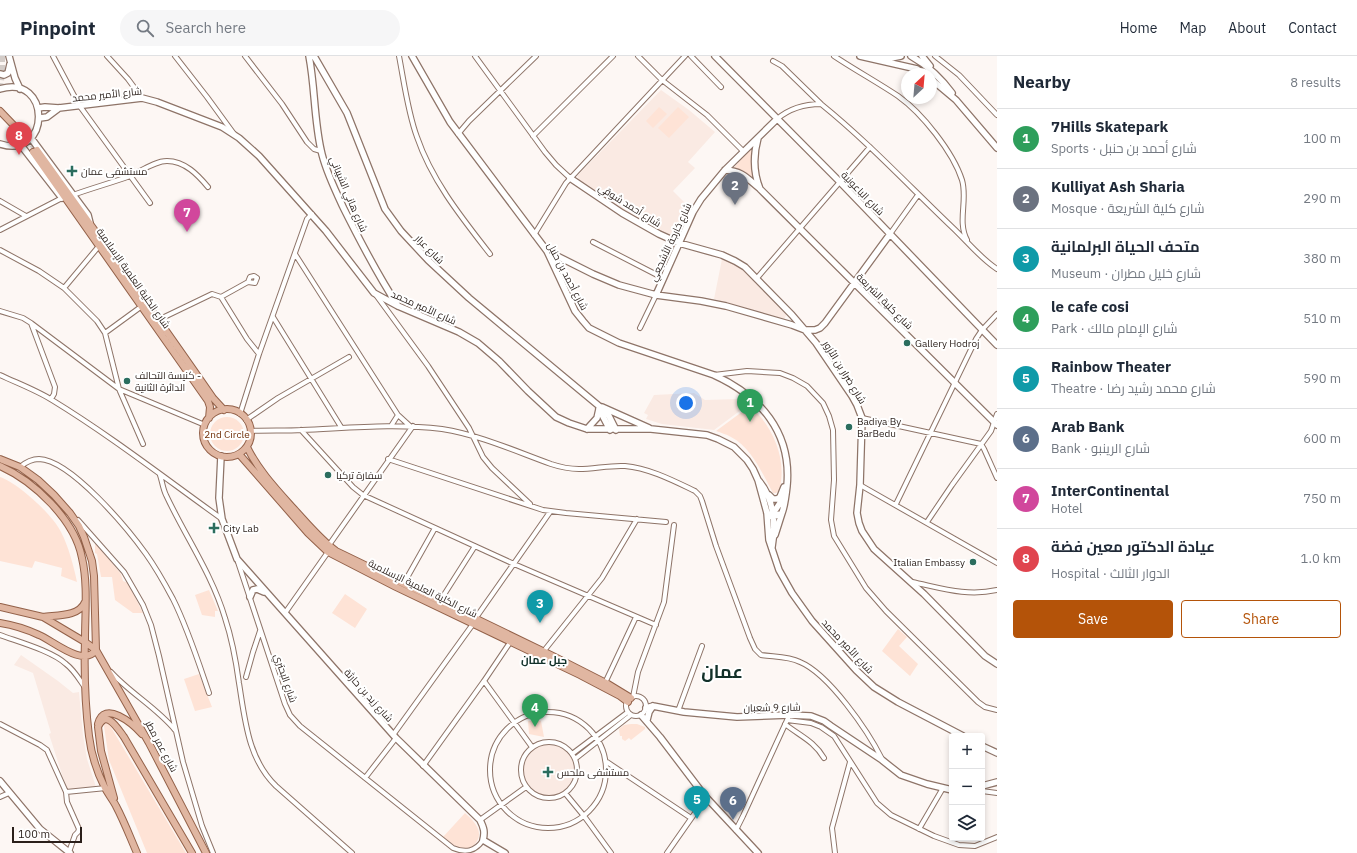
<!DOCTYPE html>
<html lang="en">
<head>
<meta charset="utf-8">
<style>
	body { margin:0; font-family:"IBM Plex Sans",Cairo,sans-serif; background:#f6f6f7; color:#1f2937 }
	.controls { position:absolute; right:12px; bottom:12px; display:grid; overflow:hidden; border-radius:4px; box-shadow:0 2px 6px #0003 }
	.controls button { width:36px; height:36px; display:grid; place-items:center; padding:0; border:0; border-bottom:1px solid #e0e1e3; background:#fff; color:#1f2937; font:20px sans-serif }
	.compass { position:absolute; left:901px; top:12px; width:36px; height:36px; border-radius:50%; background:#fff; box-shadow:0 2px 6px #0003; rotate:26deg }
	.scale { position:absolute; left:12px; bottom:10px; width:70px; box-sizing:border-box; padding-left:4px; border:2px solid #2a1f1a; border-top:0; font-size:11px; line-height:14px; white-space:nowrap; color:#2a1f1a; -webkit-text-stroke:3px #fff; paint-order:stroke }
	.you { position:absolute; left:686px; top:347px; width:14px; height:14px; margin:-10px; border:3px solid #fff; border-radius:50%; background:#1a73e8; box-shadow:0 0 0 6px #1a73e833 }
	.badge { display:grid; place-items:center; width:26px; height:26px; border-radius:50%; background:#b45309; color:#fff; font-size:13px; font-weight:700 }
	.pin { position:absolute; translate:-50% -33px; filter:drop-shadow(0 1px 2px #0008) }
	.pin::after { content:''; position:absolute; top:21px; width:14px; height:12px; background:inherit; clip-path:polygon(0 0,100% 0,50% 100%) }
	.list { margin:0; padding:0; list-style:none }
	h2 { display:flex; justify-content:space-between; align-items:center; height:52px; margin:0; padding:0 16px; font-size:17px }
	h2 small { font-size:13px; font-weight:400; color:#747a83 }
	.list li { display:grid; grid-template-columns:26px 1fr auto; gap:12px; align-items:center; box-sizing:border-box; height:60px; padding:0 16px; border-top:1px solid #e0e1e3 }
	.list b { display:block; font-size:15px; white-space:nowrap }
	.list p { margin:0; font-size:13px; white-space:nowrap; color:#747a83 }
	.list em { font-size:13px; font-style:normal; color:#747a83 }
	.actions { display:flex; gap:8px; padding:12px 16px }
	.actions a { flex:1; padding:9px 0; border:1px solid #b45309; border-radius:4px; text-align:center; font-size:14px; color:#b45309 }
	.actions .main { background:#b45309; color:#fff }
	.icon { flex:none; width:22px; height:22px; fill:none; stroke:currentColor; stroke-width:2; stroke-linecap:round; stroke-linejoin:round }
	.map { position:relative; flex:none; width:997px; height:797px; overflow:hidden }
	header { display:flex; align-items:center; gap:24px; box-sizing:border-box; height:56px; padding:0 20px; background:#fff; border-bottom:1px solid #e0e1e3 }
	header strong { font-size:19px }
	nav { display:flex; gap:22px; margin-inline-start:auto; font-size:14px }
	.search { width:280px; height:36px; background:#f6f6f7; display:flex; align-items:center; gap:10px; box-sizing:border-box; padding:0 14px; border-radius:22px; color:#747a83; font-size:15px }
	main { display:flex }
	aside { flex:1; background:#fff }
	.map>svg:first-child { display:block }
	.built { fill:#faeae3 }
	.green { fill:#fee3d6 }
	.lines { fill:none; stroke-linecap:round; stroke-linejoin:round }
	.primary-tunnel { stroke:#d3ccc8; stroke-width:6; stroke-dasharray:6 3; stroke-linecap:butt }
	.street-casing { stroke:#8e7468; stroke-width:6 }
	.secondary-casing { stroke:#8e7468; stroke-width:8 }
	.primary-casing { stroke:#936149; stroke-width:8 }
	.street { stroke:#fff; stroke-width:4 }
	.secondary { stroke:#fff; stroke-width:5.5 }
	.primary { stroke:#e0b6a1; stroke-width:6 }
	.poi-dot { fill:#2b6d5e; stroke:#fff; stroke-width:1.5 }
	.labels { text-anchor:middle; stroke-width:4; stroke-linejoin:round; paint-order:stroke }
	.street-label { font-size:10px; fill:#2a1f1a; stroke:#fff }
	.poi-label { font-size:10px; fill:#2a1f1a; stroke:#fff; text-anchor:start }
	.park-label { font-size:10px; fill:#702f07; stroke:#fff }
	.neighbourhood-label { font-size:11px; font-weight:bold; fill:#12312a; stroke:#fff }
	.town-label { font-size:18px; font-weight:bold; fill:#12312a; stroke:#fff }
</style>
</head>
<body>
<header>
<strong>Pinpoint</strong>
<div class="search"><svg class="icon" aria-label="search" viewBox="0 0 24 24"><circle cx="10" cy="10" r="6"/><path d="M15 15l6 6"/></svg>Search here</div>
<nav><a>Home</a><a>Map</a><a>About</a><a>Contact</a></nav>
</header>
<main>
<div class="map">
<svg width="997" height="797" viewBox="0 0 997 797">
	<rect width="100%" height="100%" fill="#fdf7f4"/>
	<path class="built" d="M661,34L689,54L715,76L688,106L695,112L673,135L691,153L678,177L672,180L643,167L579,124L577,120Z
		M722,203L737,210L745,216L787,258L784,263L714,243Z
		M694,337L705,344L739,343L745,351L714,374L662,368L646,363L648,359L644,357L654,339Z
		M21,599L58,625L73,637L79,636L83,679L87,703L96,731L67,734L49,678L51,677L33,617L14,609Z
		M521 714a27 27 0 1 1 54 0a27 27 0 1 1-54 0Z"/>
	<path class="green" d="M659,51L667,58L653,72L646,65Z
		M678,51L689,61L669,82L658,72Z
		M752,90L751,111L754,124L745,116L733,113Z
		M750,350C773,370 788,404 779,435L776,437H773C762,417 752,392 731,381C726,378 721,377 716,375Z
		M210 378a17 17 0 1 1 34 0a17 17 0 1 1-34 0Z
		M0,421C18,427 53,459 61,476C68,489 74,511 77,526L61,520L62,512L35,505L32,512L0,505Z
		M95,486L121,518L123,525L128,527L143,557H133L115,544L112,521H101L97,498L95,497Z
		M209,534L218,555H215V561L202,559L195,539Z
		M345,538L367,553L355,572L332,557Z
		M898,573L907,581L899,590L918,608L910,620L882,595Z
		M199,618L212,651L195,655L184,623Z
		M528,665H541L544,681L529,678Z
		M105,667L109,668L186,797H147L109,704L104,670Z
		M631,668H637L645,671V673L631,684L629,682L625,685L622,683V680H620L619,673L624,669Z
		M465,757C474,765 486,777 474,789C472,791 466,794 463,793C456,792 449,785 443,781Z"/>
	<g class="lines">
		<path class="primary-tunnel" d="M0,33L2,17V0
			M26,82L37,94"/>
		<g class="street-casing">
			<path id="street" d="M53,0L79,49L150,147
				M107,0L128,23L142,42
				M175,0L207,41L234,78
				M245,0L282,48L307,86L314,93L321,95
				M399,0C404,26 408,57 417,81C432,125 462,162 490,198
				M475,0L545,96L556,109L570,122
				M638,0L662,24L707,59L743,95
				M691,0L721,31
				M834,0C855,14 877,26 898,40C922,57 953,96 962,124C968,144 957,165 967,184
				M935,0L959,19L997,59
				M773,5L782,10L821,48
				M777,63C789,53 805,48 821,48C868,86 909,130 952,171C967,185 980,202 997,213
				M458,78L469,65L536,0
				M533,80L613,0
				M73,139C92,132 111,127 130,120C141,115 155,105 167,105C185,105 198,119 208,131
				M0,145L26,160
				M0,174L62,142
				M890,178L918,139
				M534,179L566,127L685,0
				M593,186L663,222
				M0,194L39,215L64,232L97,265L105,277L119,333L143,388
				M295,198L398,359L410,370
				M757,222L870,91
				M64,232L99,190
				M376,239L428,310L469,372L483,401L492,412L530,448
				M221,241L248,226L250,221L254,220L257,222L255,227L248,226
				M0,255L23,262L31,267L119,333L205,369
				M273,261L341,371
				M158,264L212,238L221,241L247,283L259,298
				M31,267L55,331L54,338L51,343
				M640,272L656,239
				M105,277L142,250
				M0,319C17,327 36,334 52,344C111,380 166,423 222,463
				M714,319L747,315L780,317L793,322L807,330L823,347L829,360L833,374L834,424L831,464L834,480L866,532L886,555L978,646L985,651L997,654
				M240,358L259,298L307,163L312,158
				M862,362L981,388
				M246,364L278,342L349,301
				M391,370L398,359
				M301,374L353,431L363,439L514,508L656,569
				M251,375C268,374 285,375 302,374C349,372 395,367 442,373C480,379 515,395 551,408C560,411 569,413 579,413C594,413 610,409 625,410C649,412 674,425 695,435L700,440L702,445L716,490L750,582L755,593L761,599C774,601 788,600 800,606C829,618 868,675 882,703
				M981,388L984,393L997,422
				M388,403L543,454L566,457L666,466
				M20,411C26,406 31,403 39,403C71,404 128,473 146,498C156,512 165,528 173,543C188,573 198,605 209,637
				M160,419C162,425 163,433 166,439C185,480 212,518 225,562C232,583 236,605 239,627C245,664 248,703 276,730L352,797
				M860,429L997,507
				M896,448L976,283L982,274L997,258
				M78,464L124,516L143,549L151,569L159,600L183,706L202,770L213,797
				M927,466L952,429L991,375L997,358
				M329,489L413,370
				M238,506L285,648L290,659L300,670L453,792C465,797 475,796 483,784
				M912,526C941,532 967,541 997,534
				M404,527L435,472
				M440,545L475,490
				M285,557L328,496
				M475,563L550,456
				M0,579C19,586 52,595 66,608C74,614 79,623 84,630
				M543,596L602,522L637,463
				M111,616C130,637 157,652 175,674
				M246,621L253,596L260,575
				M484,625L532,691
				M605,627L636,561
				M626 650a10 10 0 1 1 20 0a10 10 0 1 1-20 0Z
				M633,641L638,616L664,546L674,469
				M678,655L702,590
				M490 714a58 58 0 1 1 116 0a58 58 0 1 1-116 0Z
				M787,664L811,667L821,671L834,680L877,747L891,759L934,780L959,789L975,790L997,781
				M0,668L40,689L47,694L66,736L106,732
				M785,668C800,680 814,685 824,702
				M393,679L473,568
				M521 714a28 28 0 1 1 56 0a28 28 0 1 1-56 0Z
				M572,698L628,656
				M575,703L631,659
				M607,706L691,762
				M423,710L484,625L511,585
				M365,722L396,682
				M982,735L997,737
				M66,736L67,746L79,773L78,776L75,779L69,796
				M565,737L584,760L611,797
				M0,741L9,737
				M480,764L526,731
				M919,773L943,732
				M736,774L743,760L788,662
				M667,797L695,757L704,739
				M835,797L832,772L850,706"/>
		</g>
		<g class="secondary-casing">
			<path id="secondary" d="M9,0L15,22L20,33
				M309,0C315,31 314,63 321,94C325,114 335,133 343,151C360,185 377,218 398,250
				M314,0L347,57L385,153L401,175L428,204L469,242L605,355L609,360L616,374
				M412,0L450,66L547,195L575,255L583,265L589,272L619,287L714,319C760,340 792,376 787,430C786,439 785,449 782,457L773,461L767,457
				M715,0L840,126L997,289
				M860,0L917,13L924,18
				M872,0L891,2L901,0
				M911,0C927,9 941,22 952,37
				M922,0L930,10
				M0,18L4,19L8,17L10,8
				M931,23L956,44L997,92
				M0,33C51,17 52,104 0,88
				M38,52L45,51L59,52L142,42L157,46L222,71L239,82L259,100L326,175L374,237L398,250L459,276L478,287L499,305L528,335L556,361L569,367L587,373H651L707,379L718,383L734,391L747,404L753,413L758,424L767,457L769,484L779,514L792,537L812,565L856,614L874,631L898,646L963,680
				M40,62L47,61L59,52
				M31,82L88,159L90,167
				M758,82C753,100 753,116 760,133L997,369
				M20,88L62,142
				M725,114C742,115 747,122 759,132
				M570,122L622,157L659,178L679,187L722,199L735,205L745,211L792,259L816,287L852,340L857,349L862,362L860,429L857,457L859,467L862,475L874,493L924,538L985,600L997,608
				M547,195L593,218L619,229L656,239L701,245L726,250L792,269L805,274H815L820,272L825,267L890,178
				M656,239L693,156L701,143L725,114L777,63
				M602,351L649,372
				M599,353L610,374
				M587,373L597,362L599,353
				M221,400L219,442L222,463L237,503L396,682L480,764C484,772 485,776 483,784L505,797
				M759,425C774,443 776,469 772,491
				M769,439L773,443H777L780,441L784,431
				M772,459L784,441
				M775,479L782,457
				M250,541L253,534L257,533L264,536
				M646,652L653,650L684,656L737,661L789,659L811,660L824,665L831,670L882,704L901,719L927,728L952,734
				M641,659L660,681L704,739L758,797
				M647,664L649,656L653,650
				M982,690L997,697
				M0,725L40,773L70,797
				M982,730L997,726"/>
		</g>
		<g class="primary-casing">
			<path id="primary" d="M0,55L25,81
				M37,94C96,176 155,258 213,342L224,354
				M33,96C92,179 150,262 208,345L210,351L209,362
				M203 377a24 24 0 1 1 48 0a24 24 0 1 1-48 0Z
				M247,391C258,414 277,434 294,453C307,467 320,483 336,495L553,600L608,628L631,642
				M239,398L308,477L328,496L396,531L580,619L620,640L628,646
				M0,403L20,411L38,424L54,439L70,457L79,470L84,481L92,505L94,520L96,594L149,687L206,797
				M0,410C34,425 75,464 82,502C88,528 85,557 85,583C84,616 85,648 89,680C91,697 97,716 105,732C108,738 113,744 116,750C124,765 130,781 137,797
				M0,551L43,561L85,586L96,594
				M43,561C56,559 79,561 85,546
				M0,567C13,569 26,573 39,579C52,584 83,612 96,594
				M98,668C104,643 133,668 142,678
				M114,742L101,695L98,671C106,652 118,673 124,681L192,797"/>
		</g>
		<use href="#street" class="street"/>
		<use href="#secondary" class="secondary"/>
		<use href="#primary" class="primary"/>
	</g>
	<g class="poi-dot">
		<path d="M70 109h4v4h4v4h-4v4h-4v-4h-4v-4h4z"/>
		<circle cx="907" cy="287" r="4"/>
		<circle cx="127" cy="325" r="4"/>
		<circle cx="849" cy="371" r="4"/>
		<circle cx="328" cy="419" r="4"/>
		<path d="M212 466h4v4h4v4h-4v4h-4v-4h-4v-4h4z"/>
		<circle cx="973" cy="506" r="4"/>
		<path d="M546 710h4v4h4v4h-4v4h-4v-4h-4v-4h4z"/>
	</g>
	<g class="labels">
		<g class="street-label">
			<text transform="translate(107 38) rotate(-6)" y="4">شارع الأمير محمد</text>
			<text transform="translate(863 137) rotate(46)" y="4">شارع الباعونية</text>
			<text transform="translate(349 138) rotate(67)" y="4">شارع هاني الشيباني</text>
			<text transform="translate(630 149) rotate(32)" y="4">شارع أحمد شوقي</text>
			<text transform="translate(670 186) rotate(-65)" y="4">شارع خارجة الأشجعي</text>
			<text transform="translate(430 193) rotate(45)" y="4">شارع عرار</text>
			<text transform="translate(568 220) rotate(62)" y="4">شارع أحمد بن حنبل</text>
			<text transform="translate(134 222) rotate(55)" y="4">شارع الكلية العلمية الإسلامية</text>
			<text transform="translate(885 245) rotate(45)" y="4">شارع كلية الشريعة</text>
			<text transform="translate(424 251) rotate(24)" y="4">شارع الأمير محمد</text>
			<text transform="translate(845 316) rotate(58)" y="4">شارع ضرار بن الأزور</text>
			<text transform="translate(423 532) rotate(26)" y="4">شارع الكلية العلمية الإسلامية</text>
			<text transform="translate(848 590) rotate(47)" y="4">شارع الأمير محمد</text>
			<text transform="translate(286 622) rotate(71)" y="4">شارع البحتري</text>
			<text transform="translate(369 639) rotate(48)" y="4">شارع زيد بن حارثة</text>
			<text transform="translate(772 651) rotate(-1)" y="4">شارع 9 شعبان</text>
			<text transform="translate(162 690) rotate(62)" y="4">شارع عمر مطر</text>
		</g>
		<g class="poi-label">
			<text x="81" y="119">مستشفى عمان</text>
			<text x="915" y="291">Gallery Hodroj</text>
			<text x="135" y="323">كنيسة التحالف -<tspan x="135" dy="12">الدائرة الثانية</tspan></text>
			<text x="857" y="369">Badiya By<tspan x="857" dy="12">BarBedu</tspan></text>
			<text x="336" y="423">سفارة تركيا</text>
			<text x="223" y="476">City Lab</text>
			<text x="965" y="510" text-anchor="end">Italian Embassy</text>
			<text x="557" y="720">مستشفى ملحس</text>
		</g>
		<g class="park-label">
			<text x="227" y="382">2nd Circle</text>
		</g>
		<g class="neighbourhood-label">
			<text x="544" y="608">جبل عمان</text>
		</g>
		<g class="town-label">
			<text x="722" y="622">عمان</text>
		</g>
	</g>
</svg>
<div class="controls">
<button>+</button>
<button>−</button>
<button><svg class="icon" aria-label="layers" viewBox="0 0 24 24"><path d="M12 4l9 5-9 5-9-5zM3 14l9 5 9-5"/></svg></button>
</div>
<svg class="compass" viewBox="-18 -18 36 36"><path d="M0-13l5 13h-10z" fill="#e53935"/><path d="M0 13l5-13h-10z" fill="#747a83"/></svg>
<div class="scale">100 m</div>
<div class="you"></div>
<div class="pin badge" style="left:750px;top:366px;background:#2e9e5b">1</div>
<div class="pin badge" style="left:735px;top:149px;background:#6b7280">2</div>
<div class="pin badge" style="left:540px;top:567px;background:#0f9aa8">3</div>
<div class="pin badge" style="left:535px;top:671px;background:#2e9e5b">4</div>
<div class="pin badge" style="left:697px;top:763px;background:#0f9aa8">5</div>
<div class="pin badge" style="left:733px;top:764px;background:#5c6f8a">6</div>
<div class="pin badge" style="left:187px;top:176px;background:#d1479c">7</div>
<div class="pin badge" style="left:19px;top:99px;background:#e0444e">8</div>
</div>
<aside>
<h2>Nearby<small>8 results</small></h2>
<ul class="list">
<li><span class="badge" style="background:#2e9e5b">1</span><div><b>7Hills Skatepark</b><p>Sports · شارع أحمد بن حنبل</p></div><em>100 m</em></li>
<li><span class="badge" style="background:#6b7280">2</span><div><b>Kulliyat Ash Sharia</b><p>Mosque · شارع كلية الشريعة</p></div><em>290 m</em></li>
<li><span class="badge" style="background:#0f9aa8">3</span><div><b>متحف الحياة البرلمانية</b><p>Museum · شارع خليل مطران</p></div><em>380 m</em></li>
<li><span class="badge" style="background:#2e9e5b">4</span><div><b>le cafe cosi</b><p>Park · شارع الإمام مالك</p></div><em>510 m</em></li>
<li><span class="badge" style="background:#0f9aa8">5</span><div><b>Rainbow Theater</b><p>Theatre · شارع محمد رشيد رضا</p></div><em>590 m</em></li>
<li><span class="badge" style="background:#5c6f8a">6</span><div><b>Arab Bank</b><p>Bank · شارع الرينبو</p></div><em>600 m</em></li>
<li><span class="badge" style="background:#d1479c">7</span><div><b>InterContinental</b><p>Hotel</p></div><em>750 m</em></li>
<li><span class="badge" style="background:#e0444e">8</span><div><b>عيادة الدكتور معين فضة</b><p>Hospital · الدوار الثالث</p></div><em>1.0 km</em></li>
</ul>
<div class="actions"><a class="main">Save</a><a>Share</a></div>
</aside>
</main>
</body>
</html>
